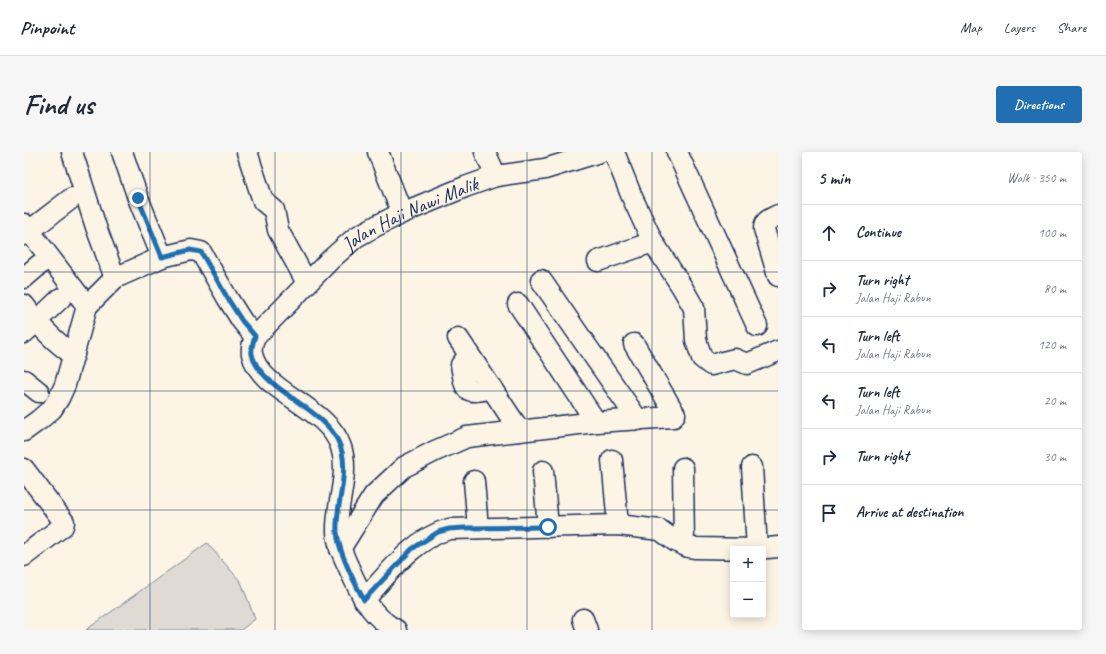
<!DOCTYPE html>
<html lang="en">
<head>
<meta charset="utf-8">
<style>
	body { margin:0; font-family:Caveat,sans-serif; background:#f6f6f7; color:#1f2937 }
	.controls { position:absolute; right:12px; bottom:12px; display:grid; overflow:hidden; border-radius:4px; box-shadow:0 2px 10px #0003 }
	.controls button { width:36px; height:36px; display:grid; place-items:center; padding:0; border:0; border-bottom:1px solid #e0e1e3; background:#fff; color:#1f2937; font:20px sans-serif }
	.stop { position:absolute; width:12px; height:12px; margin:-9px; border:3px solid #1f6fb2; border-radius:50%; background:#fff }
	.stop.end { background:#1f6fb2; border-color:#fff; box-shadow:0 1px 4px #0008 }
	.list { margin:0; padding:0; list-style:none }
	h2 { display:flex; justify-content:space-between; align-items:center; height:52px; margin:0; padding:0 16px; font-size:17px }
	h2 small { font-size:13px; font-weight:400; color:#747a83 }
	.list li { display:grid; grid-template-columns:26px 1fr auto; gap:12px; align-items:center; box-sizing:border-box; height:56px; padding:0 16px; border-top:1px solid #e0e1e3 }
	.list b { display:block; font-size:15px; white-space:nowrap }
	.list p { margin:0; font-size:13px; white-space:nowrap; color:#747a83 }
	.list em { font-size:13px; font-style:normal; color:#747a83 }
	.icon { flex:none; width:22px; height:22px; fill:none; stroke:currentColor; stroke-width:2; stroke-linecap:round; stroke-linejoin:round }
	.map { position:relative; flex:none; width:754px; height:478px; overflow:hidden; border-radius:4px }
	header { display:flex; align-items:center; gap:24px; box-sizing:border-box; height:56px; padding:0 20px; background:#fff; border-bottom:1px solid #e0e1e3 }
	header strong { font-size:19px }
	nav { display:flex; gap:22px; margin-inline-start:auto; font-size:14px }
	.intro { display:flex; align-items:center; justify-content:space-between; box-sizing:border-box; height:96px; padding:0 24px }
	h1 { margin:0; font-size:28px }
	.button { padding:10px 18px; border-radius:4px; background:#1f6fb2; color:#fff; font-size:14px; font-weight:700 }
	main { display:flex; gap:24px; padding:0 24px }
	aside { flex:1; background:#fff; border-radius:4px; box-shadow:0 2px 10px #0003 }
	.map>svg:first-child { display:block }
	.green { fill:#dfdbd4; stroke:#7d8599 }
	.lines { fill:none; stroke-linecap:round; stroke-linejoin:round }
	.minor-casing { stroke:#1b2f5e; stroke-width:23 }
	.minor { stroke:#fcf5e5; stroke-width:20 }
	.route { stroke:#1f6fb2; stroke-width:5 }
	.grid { fill:none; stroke:#1b2f5e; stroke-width:1; stroke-opacity:0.55 }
	.labels { text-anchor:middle; stroke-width:3; stroke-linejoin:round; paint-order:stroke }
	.street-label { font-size:20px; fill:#1b2f5e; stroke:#fcf5e5 }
</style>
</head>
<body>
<header>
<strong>Pinpoint</strong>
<nav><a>Map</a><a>Layers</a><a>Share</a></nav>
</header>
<div class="intro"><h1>Find us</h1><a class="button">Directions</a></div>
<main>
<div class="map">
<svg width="754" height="478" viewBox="0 0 754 478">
	<rect width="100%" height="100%" fill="#fcf5e5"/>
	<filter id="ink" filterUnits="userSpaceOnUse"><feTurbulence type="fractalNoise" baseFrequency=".025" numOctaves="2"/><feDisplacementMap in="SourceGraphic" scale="8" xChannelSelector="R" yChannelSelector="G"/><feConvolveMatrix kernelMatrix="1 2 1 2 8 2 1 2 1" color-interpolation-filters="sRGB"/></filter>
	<g filter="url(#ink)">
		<path class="green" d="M183,391L217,430L231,467L217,478H62Z"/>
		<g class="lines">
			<g class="minor-casing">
				<g id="minor">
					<path d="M48,0L72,75L91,126"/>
					<path d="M98,0L114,46L138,105"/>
					<path d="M223,0L239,49L250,58L254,78L283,131"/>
					<path d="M354,0L378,61"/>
					<path d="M461,0L472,24"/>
					<path d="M590,0L608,45L629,90L658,135L670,156L672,188L678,206L687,213L711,207L723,212L754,199"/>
					<path d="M653,0L733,174"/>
					<path d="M754,63C747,67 740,68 740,77L754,124"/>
					<path d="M0,72L63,154"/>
					<path d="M0,83L48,46"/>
					<path d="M574,109L629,90"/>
					<path d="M0,126L15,113"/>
					<path d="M517,128L614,268"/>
					<path d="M494,152L572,270"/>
					<path d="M0,153C15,173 29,189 50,203"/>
					<path d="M0,181L37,146"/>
					<path id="s1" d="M231,185L306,108L332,85L354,73L378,61L441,35L472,24L521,17L576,0"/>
					<path d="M434,186L496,279"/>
					<path d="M445,203L437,213C442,239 439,243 468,236"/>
					<path d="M0,228L15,240"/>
					<path d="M0,279L15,268L28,257L35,246L41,233L63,154L91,126L138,105L167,98L177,100L204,147L218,169L231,185C229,190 227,197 228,202C236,240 304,254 317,295C326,322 312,352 313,379C313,391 319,403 324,414C335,439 346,464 372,478"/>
					<path d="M588,308L594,373"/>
					<path d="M728,315L733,397"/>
					<path d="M659,316L660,393"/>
					<path d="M0,317L40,370L39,374L0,404"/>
					<path d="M519,319L524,375"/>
					<path d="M450,329L454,376"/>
					<path d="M316,397L350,343L380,315L411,299L443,285L572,270L649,265L651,262L610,192"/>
					<path d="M340,448C364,422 389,387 425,377L594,373L636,378L651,389L664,395L670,396L733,397L754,395"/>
					<path d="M559,467L563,478"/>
				</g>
			</g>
			<use href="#minor" class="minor"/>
		</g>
	</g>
	<g class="lines" filter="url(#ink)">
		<path class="route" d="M114,46L138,105L166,98L177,100L204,147L218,169L231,184C229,190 227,197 228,202C235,236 296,254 313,287C329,316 311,350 313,380C315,401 330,430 340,448L388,397L414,380L425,377L440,376L524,375"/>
	</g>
	<path class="grid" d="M126,0V478M251,0V478M377,0V478M503,0V478M628,0V478M0,120H754M0,239H754M0,358H754"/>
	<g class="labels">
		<g class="street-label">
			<text dy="7" stroke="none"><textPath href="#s1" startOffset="201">Jalan Haji Nawi Malik</textPath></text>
		</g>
	</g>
</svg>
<div class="controls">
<button>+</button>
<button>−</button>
</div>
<div class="stop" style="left:524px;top:375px"></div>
<div class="stop end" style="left:114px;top:46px"></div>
</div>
<aside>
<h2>5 min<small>Walk · 350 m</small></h2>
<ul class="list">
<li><svg class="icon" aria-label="ahead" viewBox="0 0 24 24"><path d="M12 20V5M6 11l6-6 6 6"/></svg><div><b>Continue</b></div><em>100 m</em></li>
<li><svg class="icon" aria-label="right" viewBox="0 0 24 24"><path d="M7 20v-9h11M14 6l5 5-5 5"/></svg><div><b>Turn right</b><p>Jalan Haji Rabun</p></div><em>80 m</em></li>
<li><svg class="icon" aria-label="left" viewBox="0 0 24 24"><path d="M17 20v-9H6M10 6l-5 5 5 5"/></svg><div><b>Turn left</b><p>Jalan Haji Rabun</p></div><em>120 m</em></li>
<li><svg class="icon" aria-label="left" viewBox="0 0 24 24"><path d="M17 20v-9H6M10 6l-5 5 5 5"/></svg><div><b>Turn left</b><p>Jalan Haji Rabun</p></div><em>20 m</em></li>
<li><svg class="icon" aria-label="right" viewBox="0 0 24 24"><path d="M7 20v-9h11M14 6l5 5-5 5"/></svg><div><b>Turn right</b></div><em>30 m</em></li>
<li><svg class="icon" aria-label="arrive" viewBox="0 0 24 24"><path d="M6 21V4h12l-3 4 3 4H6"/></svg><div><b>Arrive at destination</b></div></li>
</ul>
</aside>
</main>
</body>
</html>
